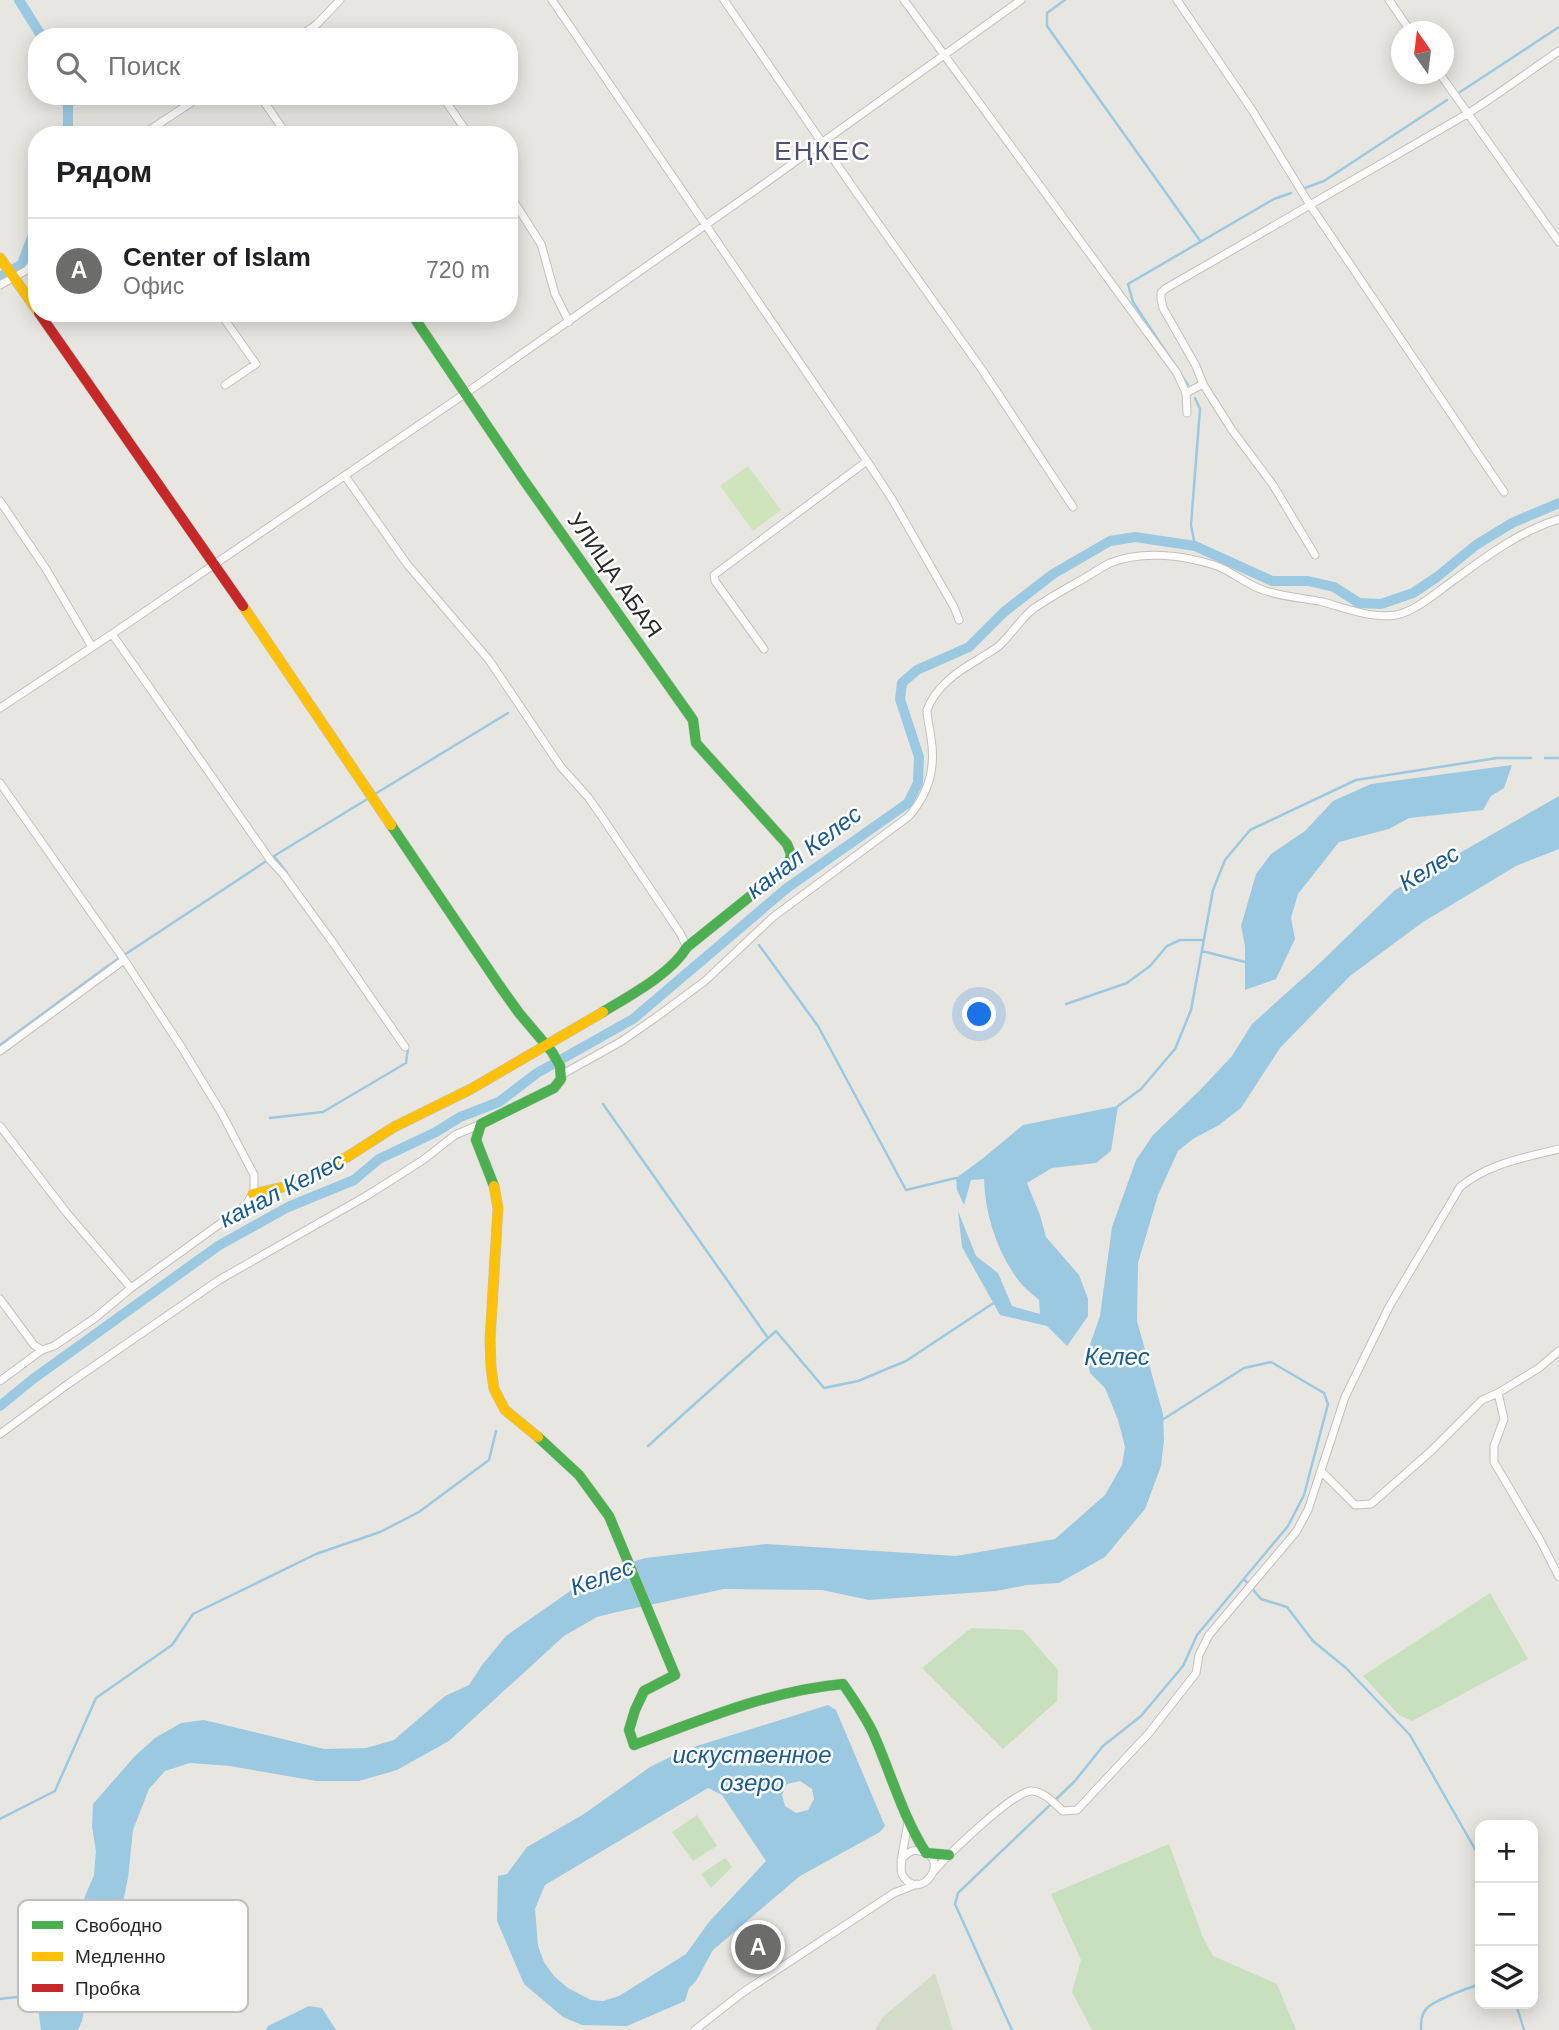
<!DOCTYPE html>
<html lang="ru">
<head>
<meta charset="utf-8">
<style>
	body { margin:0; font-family:Arial,sans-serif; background:#f6f6f6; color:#202124 }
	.controls { position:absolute; right:21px; bottom:21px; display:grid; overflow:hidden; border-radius:14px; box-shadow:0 4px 18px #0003 }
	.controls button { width:63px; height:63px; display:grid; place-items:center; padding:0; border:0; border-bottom:2px solid #e0e0e0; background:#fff; color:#202124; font:35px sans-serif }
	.compass { position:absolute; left:1391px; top:21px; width:63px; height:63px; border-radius:50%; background:#fff; box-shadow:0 4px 18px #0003; rotate:346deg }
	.you { position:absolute; left:980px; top:1015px; width:24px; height:24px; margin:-18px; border:5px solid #fff; border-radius:50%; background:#1a73e8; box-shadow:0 0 0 10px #1a73e833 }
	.badge { display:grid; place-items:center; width:46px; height:46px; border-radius:50%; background:#6c6c6a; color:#fff; font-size:23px; font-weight:700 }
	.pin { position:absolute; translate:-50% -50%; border:4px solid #fff; box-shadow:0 2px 7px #0006 }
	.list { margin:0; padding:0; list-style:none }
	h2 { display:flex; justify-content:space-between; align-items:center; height:91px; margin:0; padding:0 28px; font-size:30px }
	h2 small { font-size:23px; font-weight:400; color:#757577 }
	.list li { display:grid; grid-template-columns:46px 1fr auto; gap:21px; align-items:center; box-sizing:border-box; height:105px; padding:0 28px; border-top:2px solid #e0e0e0 }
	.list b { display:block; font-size:26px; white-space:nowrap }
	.list p { margin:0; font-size:23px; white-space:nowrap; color:#757577 }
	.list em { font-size:23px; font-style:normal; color:#757577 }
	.icon { flex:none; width:38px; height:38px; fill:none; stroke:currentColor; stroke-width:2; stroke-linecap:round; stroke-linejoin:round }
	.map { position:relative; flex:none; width:1559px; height:2030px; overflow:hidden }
	.search { position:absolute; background:#fff; box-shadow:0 4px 18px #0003; left:28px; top:28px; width:490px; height:77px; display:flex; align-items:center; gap:18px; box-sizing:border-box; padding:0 24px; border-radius:28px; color:#757577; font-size:26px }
	.panel { position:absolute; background:#fff; box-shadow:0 4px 18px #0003; left:28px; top:126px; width:490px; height:196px; border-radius:28px }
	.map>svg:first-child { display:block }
	.green { fill:#c8e0bd }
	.cemetery { fill:#d3dcca }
	.pitch { fill:#d0e4bc }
	.water { fill:#9cc9e2; fill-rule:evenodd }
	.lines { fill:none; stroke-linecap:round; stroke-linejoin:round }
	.stream { stroke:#9cc9e2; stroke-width:2.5 }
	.canal { stroke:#9cc9e2; stroke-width:10 }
	.street-casing { stroke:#c2c1c0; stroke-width:9 }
	.fast-casing { stroke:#c2c1c0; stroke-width:11 }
	.slow-casing { stroke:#c2c1c0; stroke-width:11 }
	.jam-casing { stroke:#c2c1c0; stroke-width:11 }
	.street { stroke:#fcfbfa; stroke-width:7 }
	.fast { stroke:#4caf50; stroke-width:10 }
	.slow { stroke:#ffc107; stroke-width:10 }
	.jam { stroke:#c62828; stroke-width:10 }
	.labels { text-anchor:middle; stroke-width:5; stroke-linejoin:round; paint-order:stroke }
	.street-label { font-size:23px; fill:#2a2a2a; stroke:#fff }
	.water-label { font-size:24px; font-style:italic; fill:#1b5a8d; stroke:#fff }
	.quarter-label { font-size:26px; letter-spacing:2px; fill:#4f5276; stroke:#fff }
	.key { fill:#fff; stroke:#bfbfbf; stroke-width:2 }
	.key-label { font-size:19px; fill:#2a2a2a }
</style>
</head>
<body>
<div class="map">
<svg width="1559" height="2030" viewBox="0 0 1559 2030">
	<rect width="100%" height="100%" fill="#e8e6e1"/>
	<path class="green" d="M1490,1593L1528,1659L1412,1721L1399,1715L1363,1676Z
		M971,1628L1023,1630L1058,1670L1057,1701L1003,1749L922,1668Z
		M697,1815L717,1846L693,1861L672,1832Z
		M1169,1844L1202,1935L1213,1956L1277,1984L1296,2030H1092L1072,1992L1081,1960L1051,1894Z
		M725,1858L732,1867L711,1888L701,1874Z"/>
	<path class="cemetery" d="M935,1973L953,2030H875L883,2017Z"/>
	<path class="pitch" d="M748,466L781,510L753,531L720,486Z"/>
	<path class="water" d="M1512,765L1504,788L1491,796L1483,810L1409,818L1389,829L1339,842L1298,894L1291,918L1295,939L1276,979L1245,990V946L1241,926L1256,874L1271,854L1305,831L1333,801L1371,784Z
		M1559,796V849L1516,866L1423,922L1350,976L1280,1048L1241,1108L1219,1125L1193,1139L1178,1151L1158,1195L1138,1263L1137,1321L1163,1414L1164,1440L1161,1466L1145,1509L1105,1557L1059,1583L1027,1585L996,1591L869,1600L822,1590L724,1589L617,1612L597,1617L564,1636L449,1741L397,1770L359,1781H316L230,1766L190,1763L165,1771L149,1789L133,1830L128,1878L118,1927L109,1958L87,1996L82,2021L78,2030H41L37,2001L44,1974L80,1908L94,1875L96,1851L92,1827L93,1804L135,1756L155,1738L181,1723L204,1720L324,1749L366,1748L394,1740L445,1696L469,1685L482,1665L506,1636L583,1582L602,1572L645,1558L766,1544L956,1556L1055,1539L1105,1495L1122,1465L1125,1447L1118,1420L1105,1388L1090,1373L1086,1356L1100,1316L1112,1227L1136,1160L1153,1135L1201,1089L1232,1056L1252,1024L1321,962L1395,890Z
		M1118,1106L1111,1151L1096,1163L1052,1168L1027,1183L1040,1215L1046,1237L1079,1275L1088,1299V1316L1067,1346L1047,1326L1000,1315L962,1247L958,1211L976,1256L998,1273L1012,1306L1040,1314L1039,1300C1031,1293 1022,1286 1016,1277C996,1249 985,1213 984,1179L971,1180L964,1205L957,1190L956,1178L982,1159L1023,1125Z
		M828,1705L836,1710L885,1826L880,1832L800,1876L713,1950L696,1981L689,1988L685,2001L627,2026L582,2025L563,2017L524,1984L497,1921L498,1876L507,1874L527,1847L584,1814L650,1767L684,1750ZM800,1781L812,1789L814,1799L808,1810L796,1813L785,1806L782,1795L787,1784ZM708,1788L722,1795L766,1861L709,1922L686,1954L619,1996L603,2001L591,2000L568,1988L554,1976L544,1962L538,1946L535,1909L545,1885Z
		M309,2006L322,2008L336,2030H266L268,2026Z"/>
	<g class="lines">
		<path class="stream" d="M1065,0L1047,13V26L1201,242
			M1460,92L1559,27
			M1305,188L1324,181L1447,100
			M1188,385L1133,302L1128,284L1274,199L1291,193
			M1195,398L1200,409L1191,525L1195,546
			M1545,758H1559
			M375,794L508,713
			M274,856L287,873
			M759,945L818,1026L906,1190L956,1178
			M1202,951L1245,962
			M1066,1004L1127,983L1150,966L1167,946L1180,940H1204
			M0,1045L109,965L274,856L369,798
			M603,1104L768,1338
			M1118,1106L1141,1089L1175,1049L1191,1010L1213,890L1225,860L1250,830L1356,780L1497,758H1531
			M270,1118L323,1112L406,1063L408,1048
			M648,1446L776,1331L824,1388L858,1381L906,1361L995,1302
			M1244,1579L1261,1599L1287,1607L1313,1641L1346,1668L1410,1735L1480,1858
			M0,1819L55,1791L96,1698L172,1645L193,1614L316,1554L380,1532L419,1512L489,1460L496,1431
			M0,1999L40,1994
			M1516,2004L1524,2030
			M1012,2030L955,1904L958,1893L1074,1782L1103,1746L1141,1716L1183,1666L1197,1635L1288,1526L1304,1495L1328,1404L1324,1393L1271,1362L1244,1368L1162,1420
			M1421,2030C1421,2022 1421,2014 1427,2008C1435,2000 1468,1988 1480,1984"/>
		<path class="canal" d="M19,0L42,37
			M68,96V135
			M0,277L22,264L37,224
			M0,1406L33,1379L218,1246L288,1207L354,1180L379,1159L436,1132L460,1117L499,1102L537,1073L633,1019L787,888L908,803L918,783L919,757L900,699L902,683L917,670L969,647L1004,612L1053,574L1110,541L1135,537L1195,546L1272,581H1308L1334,587L1359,603L1381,604L1413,593L1437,577L1476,545L1512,523L1559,503"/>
		<g class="street-casing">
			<path id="street" d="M552,0L867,461L892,499L954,607L959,620
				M724,0L856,192L983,371L1073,507
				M904,0L1177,373L1186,393L1187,413
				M1177,0L1252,110L1310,205L1504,492
				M1389,0L1411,32
				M299,37L317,24L340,0
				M1440,74L1559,242
				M260,96L287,135
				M442,96L469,135
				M142,135L201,96
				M509,194L541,244L555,294L569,322
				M0,285L27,270L37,257
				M220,313L256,364L225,385
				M1186,393L1203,384
				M345,476L407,564L489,660L561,767L588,797L602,817L680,933L687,947
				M0,501L46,569L92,647
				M1315,555L1273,485L1232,430L1203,384L1196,366L1163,308L1161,299V293L1165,289L1467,114C1499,94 1528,72 1559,51
				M112,634L271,861L283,874L331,940L405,1047
				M764,649L715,581L714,575L867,461
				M0,708L112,634L466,393L764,184L1021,0
				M0,783L123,958L182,1048L221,1112L254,1175V1191L246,1205L131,1288L95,1318L54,1346L42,1350L0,1381
				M0,1051L124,960
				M561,1075L622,1041L655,1018L705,981L773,917L908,817C929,794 936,768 931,738C930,728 927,719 927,710C936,686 958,671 979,659C986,654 995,650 1001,644C1012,633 1021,619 1033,609C1046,600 1060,592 1074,584C1086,578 1098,569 1110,563C1142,550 1182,555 1214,565C1233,571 1247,586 1266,591C1284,597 1304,598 1323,602C1345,608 1372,619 1396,615C1416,611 1437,592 1454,580C1487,556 1520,531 1559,519
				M0,1126L66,1212L131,1288
				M0,1299L34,1345L42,1350
				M1498,1393L1504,1419L1494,1446V1462L1540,1540L1559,1577
				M0,1434L68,1384L219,1280L368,1195L423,1160L455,1135L481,1124
				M1321,1471L1355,1505L1371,1504L1430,1452L1482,1400L1498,1393L1539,1368L1559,1351
				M901,1860C906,1854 911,1849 920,1851C953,1857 921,1904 903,1876C897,1868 907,1834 908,1821
				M933,1872C948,1855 1011,1793 1031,1791C1044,1791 1055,1804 1063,1811L1077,1810L1149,1733L1196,1673L1199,1655L1209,1635L1296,1532L1308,1510L1345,1397L1389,1307L1460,1187C1489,1163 1524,1158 1559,1149
				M695,2030L742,1993L894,1893L917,1884"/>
		</g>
		<g class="fast-casing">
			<path id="fast" d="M411,313L523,479L693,720L696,743L787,844L791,854L789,865L687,947C671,974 629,996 603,1012
				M391,825L499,985L519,1013L552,1052L560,1066L561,1079L554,1088L481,1124L476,1140L494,1186
				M538,1437L579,1475L609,1516L675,1675L644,1691L635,1710L629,1730L634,1745C703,1719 769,1691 843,1684C854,1700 866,1717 874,1735C891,1774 903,1817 926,1853L949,1855"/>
		</g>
		<g class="slow-casing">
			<path id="slow" d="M0,258L37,310
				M243,606L391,825
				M494,1186L498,1208L490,1340L491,1367L494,1389L505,1410L538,1437
				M253,1194L292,1185L347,1157L394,1127L471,1089L603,1012"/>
		</g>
		<g class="jam-casing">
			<path id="jam" d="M39,313L243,606"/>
		</g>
		<use href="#street" class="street"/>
		<use href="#fast" class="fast"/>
		<use href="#slow" class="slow"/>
		<use href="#jam" class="jam"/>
	</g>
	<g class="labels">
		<g class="street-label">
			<text transform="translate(615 575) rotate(55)" y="8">УЛИЦА АБАЯ</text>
		</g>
		<g class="water-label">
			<text transform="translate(804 852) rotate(-37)" y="8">канал Келес</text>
			<text transform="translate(1429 868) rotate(-31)" y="8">Келес</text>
			<text transform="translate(282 1190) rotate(-27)" y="8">канал Келес</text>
			<text x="1117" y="1365">Келес</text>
			<text transform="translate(602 1577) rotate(-20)" y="8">Келес</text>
			<text x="752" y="1763">искуственное<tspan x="752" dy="28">озеро</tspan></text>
		</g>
		<g class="quarter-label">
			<text x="823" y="160">ЕҢКЕС</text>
		</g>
	</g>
	<rect x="18" y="1900" width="230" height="112" rx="10" class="key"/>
	<rect x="32" y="1921" width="31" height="8" fill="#4caf50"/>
	<rect x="32" y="1952" width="31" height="9" fill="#ffc107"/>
	<rect x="32" y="1984" width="31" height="8" fill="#c62828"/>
	<g class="key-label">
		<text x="75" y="1932">Свободно</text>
		<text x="75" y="1963">Медленно</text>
		<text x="75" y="1995">Пробка</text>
	</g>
</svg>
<div class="controls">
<button>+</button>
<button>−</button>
<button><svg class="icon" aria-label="layers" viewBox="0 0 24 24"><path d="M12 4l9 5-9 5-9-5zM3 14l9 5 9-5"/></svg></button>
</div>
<svg class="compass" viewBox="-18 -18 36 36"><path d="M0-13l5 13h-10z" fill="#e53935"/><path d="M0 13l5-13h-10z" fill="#757577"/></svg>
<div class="you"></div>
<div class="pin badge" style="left:758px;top:1947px">A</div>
<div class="search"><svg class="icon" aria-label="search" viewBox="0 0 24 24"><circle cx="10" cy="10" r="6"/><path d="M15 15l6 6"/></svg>Поиск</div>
<section class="panel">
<h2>Рядом<small></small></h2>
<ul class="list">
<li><span class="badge">A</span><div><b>Center of Islam</b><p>Офис</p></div><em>720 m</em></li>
</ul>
</section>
</div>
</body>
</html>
